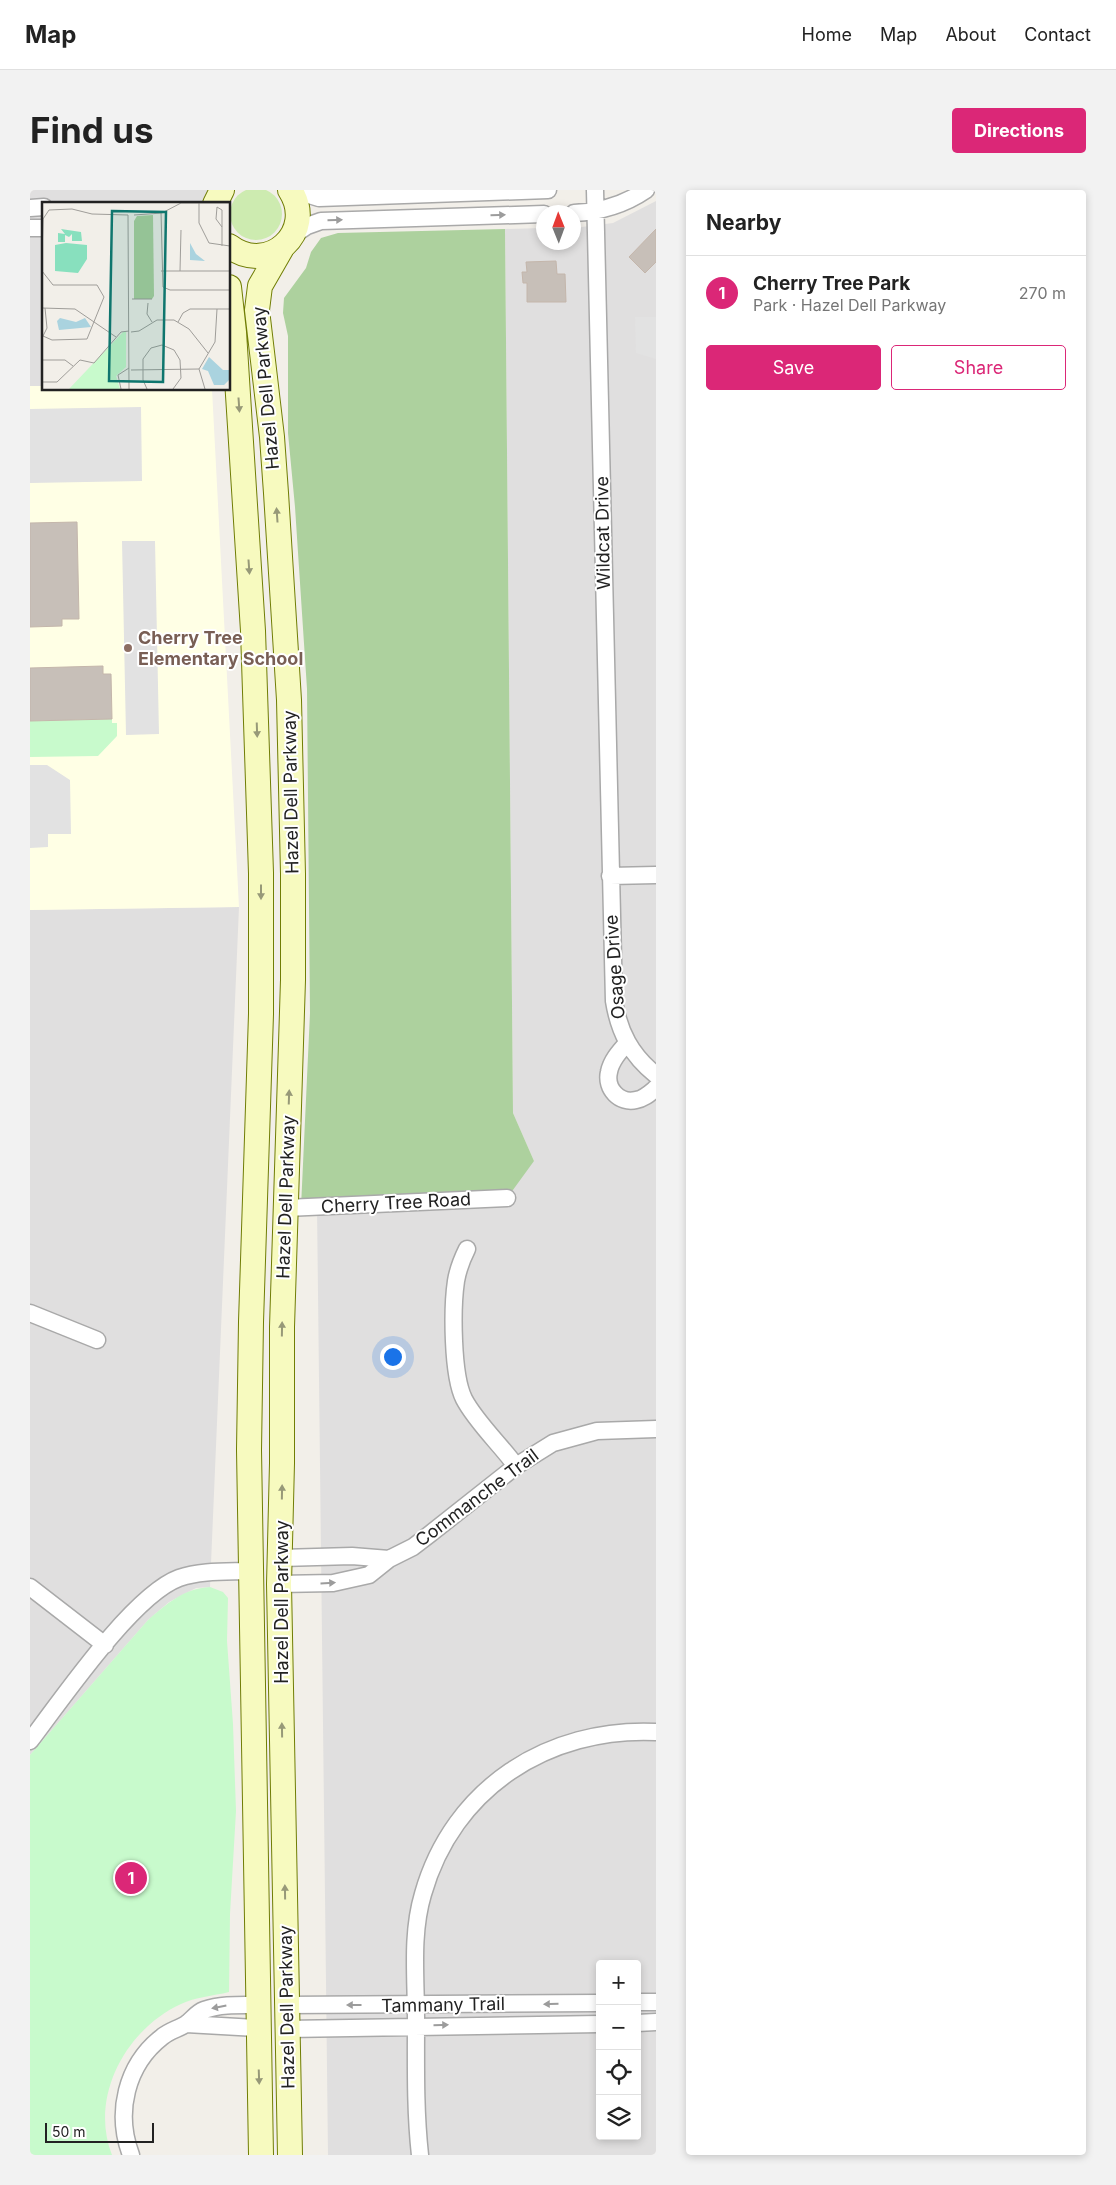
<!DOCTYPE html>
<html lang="en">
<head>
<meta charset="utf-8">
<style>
	body { margin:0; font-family:Inter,sans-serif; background:#f2f2f2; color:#222 }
	.controls { position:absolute; right:15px; bottom:15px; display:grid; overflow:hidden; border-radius:5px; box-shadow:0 2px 8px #0003 }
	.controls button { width:45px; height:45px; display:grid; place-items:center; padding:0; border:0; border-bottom:1px solid #e0e0e0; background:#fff; color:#222; font:25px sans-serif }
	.compass { position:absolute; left:506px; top:15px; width:45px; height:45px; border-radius:50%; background:#fff; box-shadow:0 2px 8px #0003; rotate:359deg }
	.scale { position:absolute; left:15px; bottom:12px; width:109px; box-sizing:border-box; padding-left:5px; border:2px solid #222; border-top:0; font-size:14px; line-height:18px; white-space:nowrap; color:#222; -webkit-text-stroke:4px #fff; paint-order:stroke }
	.you { position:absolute; left:362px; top:1166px; width:18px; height:18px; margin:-12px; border:4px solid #fff; border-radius:50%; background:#1a73e8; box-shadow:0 0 0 8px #1a73e833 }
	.badge { display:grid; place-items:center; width:32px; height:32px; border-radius:50%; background:#db2777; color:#fff; font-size:16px; font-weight:700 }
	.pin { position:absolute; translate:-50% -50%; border:2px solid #fff; box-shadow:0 1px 5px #0006 }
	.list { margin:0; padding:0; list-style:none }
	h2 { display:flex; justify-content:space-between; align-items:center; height:65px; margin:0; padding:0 20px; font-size:21px }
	h2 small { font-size:16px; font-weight:400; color:#767676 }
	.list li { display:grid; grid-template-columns:32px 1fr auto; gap:15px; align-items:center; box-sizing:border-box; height:75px; padding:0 20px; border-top:1px solid #e0e0e0 }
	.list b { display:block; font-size:19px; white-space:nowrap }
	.list p { margin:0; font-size:16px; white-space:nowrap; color:#767676 }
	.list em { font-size:16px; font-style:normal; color:#767676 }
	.actions { display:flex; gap:10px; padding:15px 20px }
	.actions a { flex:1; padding:11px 0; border:1px solid #db2777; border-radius:5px; text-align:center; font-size:18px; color:#db2777 }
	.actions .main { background:#db2777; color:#fff }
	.icon { flex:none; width:28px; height:28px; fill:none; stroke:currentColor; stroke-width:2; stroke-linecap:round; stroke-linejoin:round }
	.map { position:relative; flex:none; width:626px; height:1965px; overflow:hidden; border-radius:5px }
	header { display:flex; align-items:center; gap:30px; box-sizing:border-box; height:70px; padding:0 25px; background:#fff; border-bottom:1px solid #e0e0e0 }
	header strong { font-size:24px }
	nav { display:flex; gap:28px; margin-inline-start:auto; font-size:18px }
	.intro { display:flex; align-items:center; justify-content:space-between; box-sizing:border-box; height:120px; padding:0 30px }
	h1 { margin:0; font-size:35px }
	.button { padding:12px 22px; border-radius:5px; background:#db2777; color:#fff; font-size:18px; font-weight:700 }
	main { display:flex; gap:30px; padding:0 30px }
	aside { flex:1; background:#fff; border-radius:5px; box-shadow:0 2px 8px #0003 }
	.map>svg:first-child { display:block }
	.residential { fill:#e0dfdf; fill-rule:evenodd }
	.education { fill:#ffffe5 }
	.grass { fill:#cdebb0 }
	.forest { fill:#add19e }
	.park { fill:#c8facc }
	.parking { fill:#e2e2e2 }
	.building { fill:#c7bfb8; stroke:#c4b6ab }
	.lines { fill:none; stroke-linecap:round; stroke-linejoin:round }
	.minor-casing { stroke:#a9a9a9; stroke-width:19 }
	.secondary-casing { stroke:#707d05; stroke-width:26 }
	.minor { stroke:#fff; stroke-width:16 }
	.secondary { stroke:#f7fabf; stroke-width:24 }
	.oneway { fill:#9c9c9c }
	.oneway2 { fill:#979978 }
	.education-dot { fill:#8d6e63; stroke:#fff; stroke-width:2 }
	.labels { text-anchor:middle; stroke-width:4; stroke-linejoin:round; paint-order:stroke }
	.street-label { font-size:18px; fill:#222; stroke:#fff }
	.education-label { font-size:18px; font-weight:bold; fill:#785e54; stroke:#fff; text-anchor:start }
	.inset-road { fill:none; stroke:#9f9d99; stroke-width:1 }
	.view { fill:#0f766e; fill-opacity:0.15; stroke:#0f766e; stroke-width:2.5 }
	.inset-edge { fill:none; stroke:#222; stroke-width:2.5 }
</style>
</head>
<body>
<header>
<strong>Map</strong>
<nav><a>Home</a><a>Map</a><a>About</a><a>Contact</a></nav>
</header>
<div class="intro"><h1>Find us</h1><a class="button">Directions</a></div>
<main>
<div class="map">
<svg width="626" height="1965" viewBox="0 0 626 1965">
	<rect width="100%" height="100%" fill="#f2efe9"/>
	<path class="residential" d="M0,0H177V14H14V196H0Z
		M626,11V1965H298L287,1017L504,971L483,923L475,39L513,38L514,52H544V38L583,33ZM570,1774H607V1946H570Z
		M209,717L180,1397L166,1398L139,1412L118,1430L0,1565V720Z"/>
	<path class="education" d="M0,196H14V199H182L209,717L0,720Z"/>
	<path class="grass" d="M200 24a26 26 0 1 1 52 0a26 26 0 1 1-52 0Z"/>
	<path class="forest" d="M475,39L483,923L504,971L477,1008L271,1017L280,823L277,499L265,317L258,243V146L253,123L254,108L276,78L281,62L291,48L308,43Z"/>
	<path class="park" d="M82,529V533H87V546L68,566L0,567V531Z
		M180,1397L193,1402L198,1408L197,1451L203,1534L206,1621L200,1724L199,1802C183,1806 165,1807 151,1814C96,1839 59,1907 82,1965H0V1565L118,1430C138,1413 153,1399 180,1397Z"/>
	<path class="parking" d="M605,127H626V169L606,163Z
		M111,217L112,291L0,293V219Z
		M92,351H125L129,544L96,545Z
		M0,575H17L40,590L41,644H18V657L0,658Z"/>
	<path class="building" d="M626,39V72L615,83L599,67Z
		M526,71L527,84H535L536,112H497V93H493L492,82H497L496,72Z
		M47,332L49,429H32V436L0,437V333Z
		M73,476V484H81L82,529L0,531V478Z"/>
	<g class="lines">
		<g class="minor-casing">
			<path id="minor" d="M263,0L289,8L518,0
				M565,0L584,811C589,842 601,865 626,885
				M0,18L14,17
				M544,23C569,22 594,15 616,0
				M0,38H14
				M261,47L277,36L291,31L514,24
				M580,686L626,685
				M597,853C589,862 581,871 579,882C575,899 590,914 606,910C614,909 620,903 626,898
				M256,1018L477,1008
				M437,1059C432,1069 428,1079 426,1091C422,1118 422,1185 434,1209C446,1232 470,1254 486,1276
				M0,1123L67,1150
				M251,1368L322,1366L359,1369
				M249,1394L303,1393L339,1385L359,1369L383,1357L400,1344L486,1276L523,1253L567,1241L626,1239
				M0,1397L75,1455
				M0,1551C32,1509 103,1405 149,1388C172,1380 198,1382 222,1381
				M607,1812H626
				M257,1815L570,1813
				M607,1833L626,1832
				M156,1834L227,1838
				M257,1839L570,1834
				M101,1965C85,1923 96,1875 132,1847C139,1841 148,1839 156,1834C162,1830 166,1823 174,1820C191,1814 210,1815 227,1815
				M390,1965C385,1920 386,1874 386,1828C386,1787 381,1744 393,1704C423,1598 518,1537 626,1542"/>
		</g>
		<g class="secondary-casing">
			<path id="secondary" d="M185,14L192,0
				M199,56C238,86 287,42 260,0
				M253,56L230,96L227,120L242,247L246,303L259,510L263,684V790L252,1137V1273L249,1394L260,1965
				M199,97L204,142L223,441L231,683V824L221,1132L219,1260L231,1965"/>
		</g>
		<use href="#minor" class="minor"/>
		<use href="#secondary" class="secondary"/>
	</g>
	<defs><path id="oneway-solid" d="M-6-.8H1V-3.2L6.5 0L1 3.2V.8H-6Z" transform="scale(1.25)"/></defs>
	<g class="oneway">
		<use href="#oneway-solid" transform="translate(468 25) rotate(-2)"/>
		<use href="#oneway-solid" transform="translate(305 30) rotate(-2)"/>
		<use href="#oneway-solid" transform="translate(298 1393) rotate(-3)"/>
		<use href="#oneway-solid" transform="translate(521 1814) rotate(179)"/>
		<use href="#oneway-solid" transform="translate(324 1815) rotate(180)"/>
		<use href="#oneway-solid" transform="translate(189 1817) rotate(169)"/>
		<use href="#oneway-solid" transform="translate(411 1835) rotate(-1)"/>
	</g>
	<g class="oneway2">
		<use href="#oneway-solid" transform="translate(209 215) rotate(86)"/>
		<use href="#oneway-solid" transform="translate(247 325) rotate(-94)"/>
		<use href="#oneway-solid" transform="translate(219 377) rotate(86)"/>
		<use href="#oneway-solid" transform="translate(227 540) rotate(88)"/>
		<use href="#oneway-solid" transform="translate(231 702) rotate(90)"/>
		<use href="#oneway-solid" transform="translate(259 907) rotate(-88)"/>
		<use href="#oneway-solid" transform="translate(252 1139) rotate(-89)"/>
		<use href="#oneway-solid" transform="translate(252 1302) rotate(-89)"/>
		<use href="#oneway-solid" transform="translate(252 1540) rotate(-91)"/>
		<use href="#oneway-solid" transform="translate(255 1702) rotate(-91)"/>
		<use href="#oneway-solid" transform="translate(229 1887) rotate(88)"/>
	</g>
	<circle class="education-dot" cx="98" cy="458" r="5"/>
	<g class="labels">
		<g class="street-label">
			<text transform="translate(236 198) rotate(-95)" y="6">Hazel Dell Parkway</text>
			<text transform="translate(573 343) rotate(-91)" y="6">Wildcat Drive</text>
			<text transform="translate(261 602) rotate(-91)" y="6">Hazel Dell Parkway</text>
			<text transform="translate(585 777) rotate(-94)" y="6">Osage Drive</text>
			<text transform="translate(256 1007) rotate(-88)" y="6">Hazel Dell Parkway</text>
			<text transform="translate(366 1013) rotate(-3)" y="6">Cherry Tree Road</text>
			<text transform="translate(447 1308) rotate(-37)" y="6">Commanche Trail</text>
			<text transform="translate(252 1412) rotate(-90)" y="6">Hazel Dell Parkway</text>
			<text transform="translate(413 1815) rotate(-1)" y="6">Tammany Trail</text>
			<text transform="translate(257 1817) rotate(-91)" y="6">Hazel Dell Parkway</text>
		</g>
		<g class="education-label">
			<text x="108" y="454">Cherry Tree<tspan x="108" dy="21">Elementary School</tspan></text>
		</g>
	</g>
	<g transform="translate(12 12)">
		<rect width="188" height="188" fill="#f2efe9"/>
		<path d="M111,13L112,94L110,97H92V19L95,14Z" fill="#add19e"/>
		<path d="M81,130H84V165L74,174L78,187H27Z" fill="#c8facc"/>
		<path d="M19,27L39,30L40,39H30V32L27,35L23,33V40H16V31L23,32ZM24,41L45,43V57L36,71L13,69V43Z" fill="#88e0be"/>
		<path d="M148,41L154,52L163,59L148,58ZM18,116L34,120L43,116L49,125L17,128L15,119ZM167,155L181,168H187V178L182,183H172L166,169L160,167Z" fill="#aad3df"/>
		<path class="inset-road" d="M157,0V21L167,41L188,44M119,10L121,85L128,88H188M86,13L87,187M92,13L120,11L139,1H188M180,25L174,17L175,5L180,8V44M0,56L1,17L7,8L30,7L50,12L86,13M0,69L11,83H55L62,95L45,137L10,138L1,134M119,69H188M138,69L139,28M90,97H110M106,101L105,112L110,120M0,106L33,107L74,135M136,120L141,111L148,107H188M89,130L97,129L115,118H132L147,127L166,151M0,136L5,126L3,106M0,158H23L31,164M89,168L157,167M0,180H15L38,158L52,161L79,130L87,129M79,187L76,173L87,166M105,187L101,178V157L109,146L120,143L132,148L138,158L139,176L131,187M163,187L157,167L173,140L175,107"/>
		<path class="view" d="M70,9L124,10L121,180L67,179Z"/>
		<rect width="188" height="188" class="inset-edge"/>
	</g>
</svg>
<div class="controls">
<button>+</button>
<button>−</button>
<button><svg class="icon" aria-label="locate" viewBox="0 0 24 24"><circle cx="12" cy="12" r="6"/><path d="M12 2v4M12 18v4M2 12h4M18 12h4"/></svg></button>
<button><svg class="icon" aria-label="layers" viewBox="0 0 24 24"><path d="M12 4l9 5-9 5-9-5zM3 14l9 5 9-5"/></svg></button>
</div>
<svg class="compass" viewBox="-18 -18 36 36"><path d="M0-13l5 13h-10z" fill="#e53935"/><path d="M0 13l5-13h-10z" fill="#767676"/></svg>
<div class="scale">50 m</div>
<div class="you"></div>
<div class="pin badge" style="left:101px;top:1688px">1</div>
</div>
<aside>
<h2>Nearby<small></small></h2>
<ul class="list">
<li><span class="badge">1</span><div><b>Cherry Tree Park</b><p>Park · Hazel Dell Parkway</p></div><em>270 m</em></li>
</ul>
<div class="actions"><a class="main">Save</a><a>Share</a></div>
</aside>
</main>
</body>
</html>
